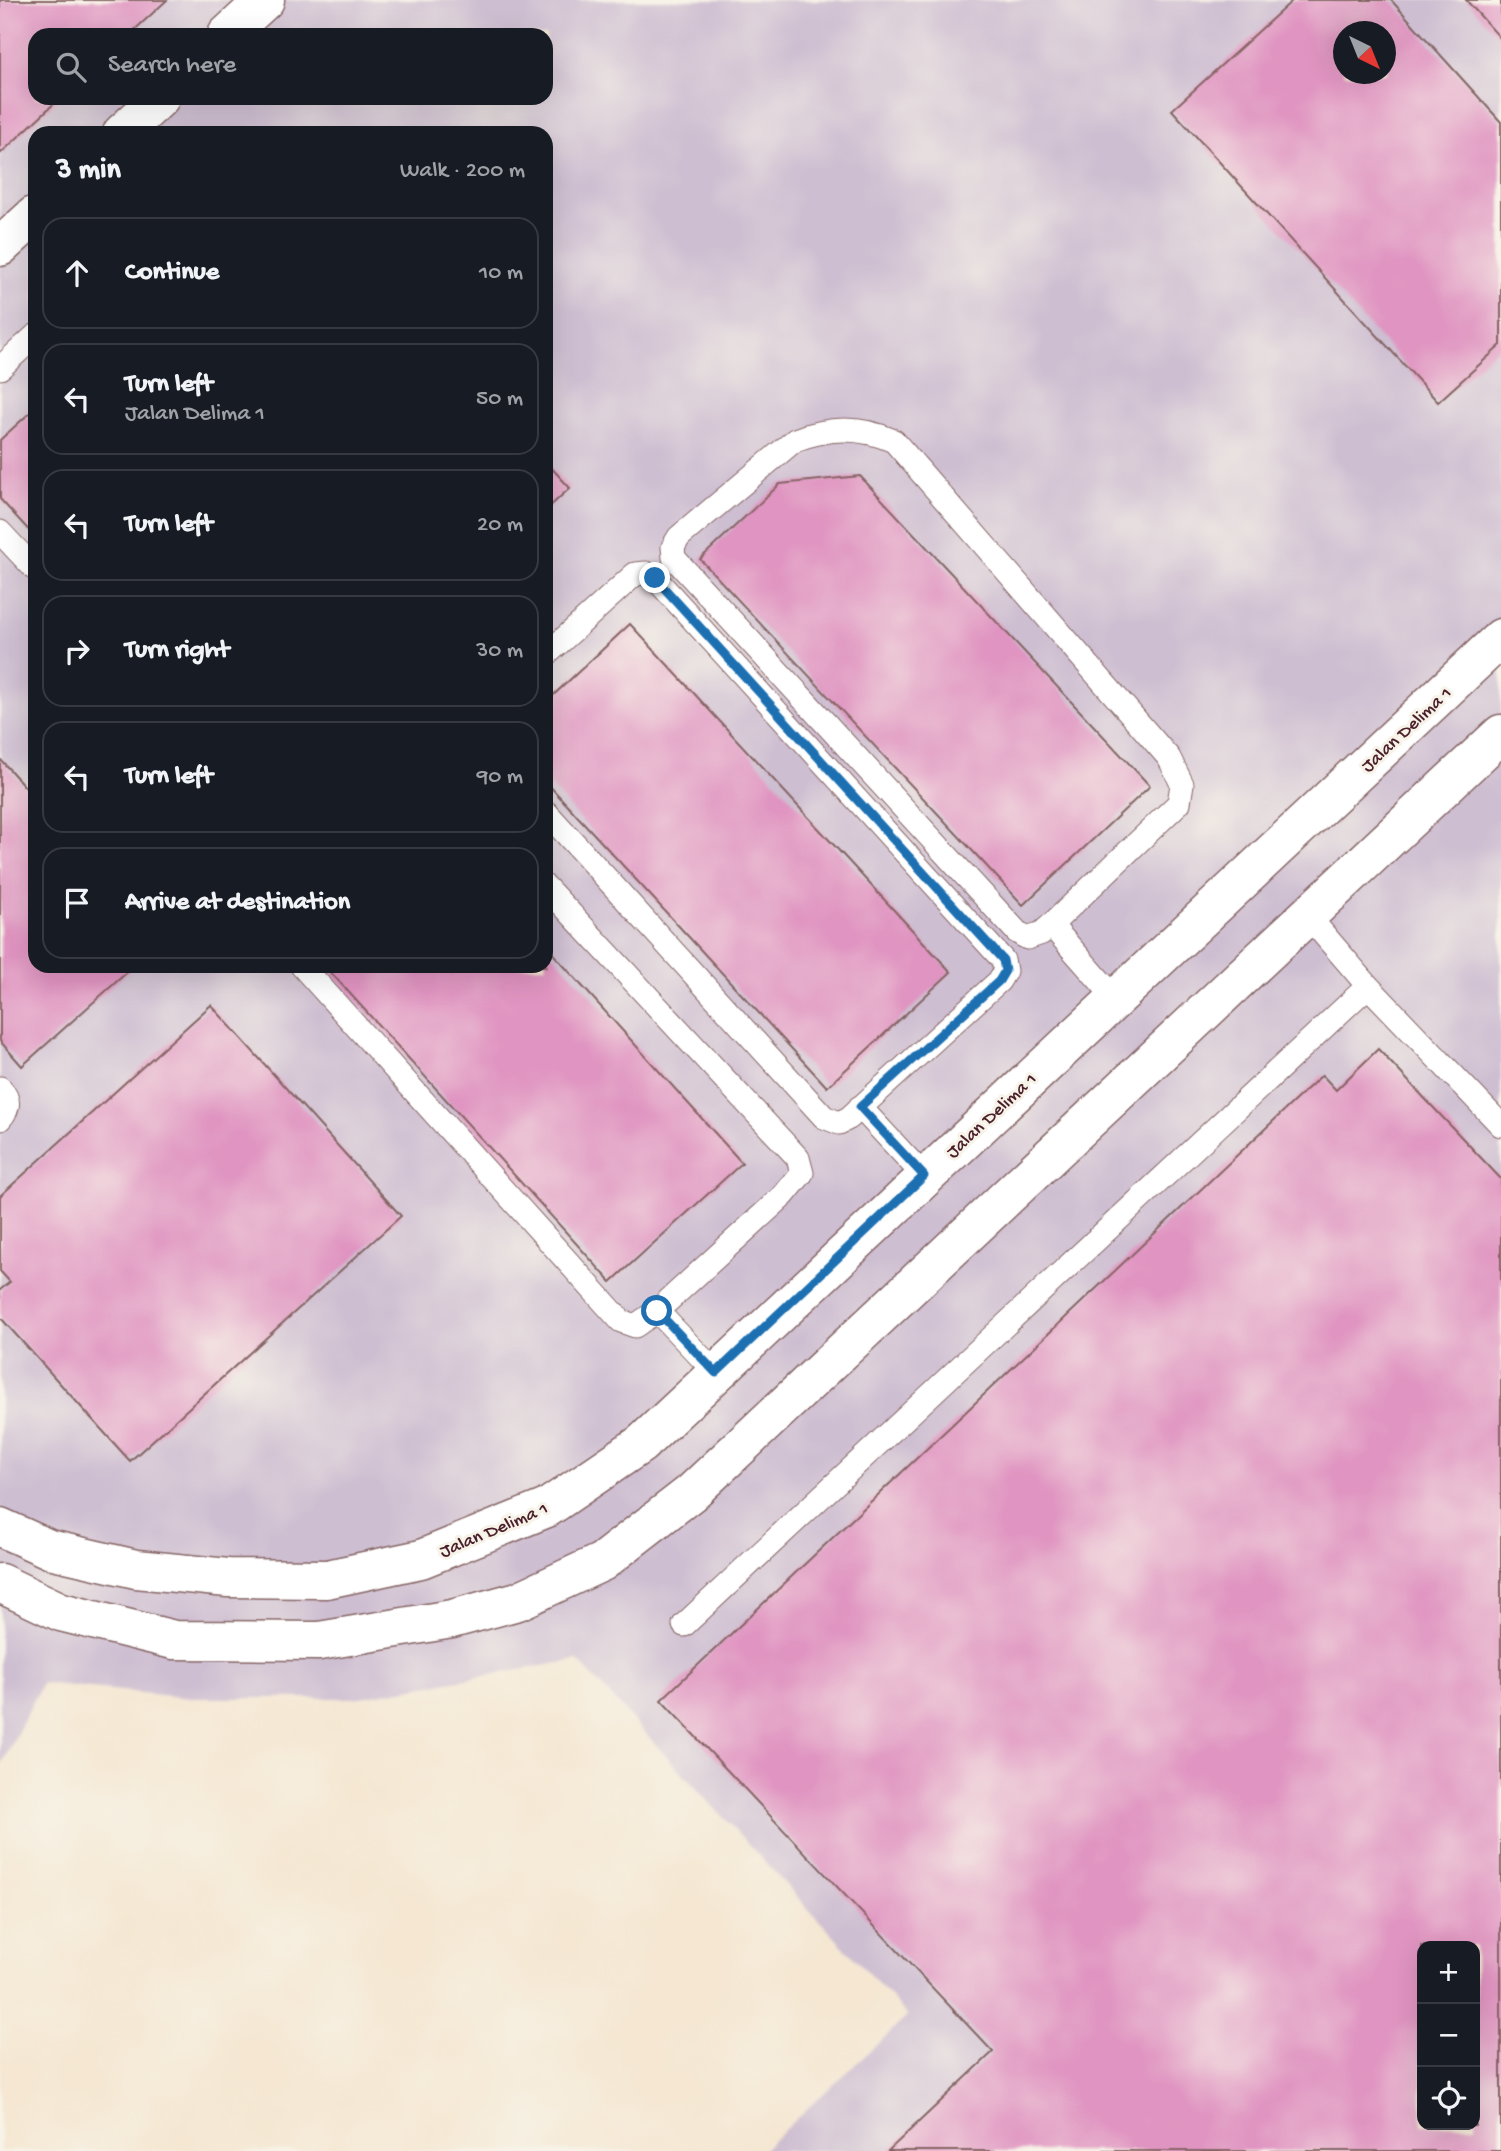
<!DOCTYPE html>
<html lang="en">
<head>
<meta charset="utf-8">
<style>
	body { margin:0; font-family:"Gochi Hand",sans-serif; background:#242831; color:#f1f3f6 }
	.controls { position:absolute; right:21px; bottom:21px; display:grid; overflow:hidden; border-radius:14px; box-shadow:0 7px 28px #0002 }
	.controls button { width:63px; height:63px; display:grid; place-items:center; padding:0; border:0; border-bottom:2px solid #363941; background:#171b24; color:#f1f3f6; font:35px sans-serif }
	.compass { position:absolute; left:1333px; top:21px; width:63px; height:63px; border-radius:50%; background:#171b24; box-shadow:0 7px 28px #0002; rotate:137deg }
	.stop { position:absolute; width:21px; height:21px; margin:-16px; border:5px solid #1f6fb2; border-radius:50%; background:#fff }
	.stop.end { background:#1f6fb2; border-color:#fff; box-shadow:0 2px 7px #0008 }
	.list { margin:0; padding:0; list-style:none }
	h2 { display:flex; justify-content:space-between; align-items:center; height:91px; margin:0; padding:0 28px; font-size:30px }
	h2 small { font-size:23px; font-weight:400; color:#9ea1a6 }
	.list li { display:grid; grid-template-columns:46px 1fr auto; gap:21px; align-items:center; box-sizing:border-box; height:112px; margin:0 14px 14px; padding:0 14px; border:2px solid #363941; border-radius:21px }
	.list b { display:block; font-size:26px; white-space:nowrap }
	.list p { margin:0; font-size:23px; white-space:nowrap; color:#9ea1a6 }
	.list em { font-size:23px; font-style:normal; color:#9ea1a6 }
	.icon { flex:none; width:38px; height:38px; fill:none; stroke:currentColor; stroke-width:2; stroke-linecap:round; stroke-linejoin:round }
	.map { position:relative; flex:none; width:1501px; height:2151px; overflow:hidden }
	.search { position:absolute; background:#171b24; box-shadow:0 7px 28px #0002; left:28px; top:28px; width:525px; height:77px; display:flex; align-items:center; gap:18px; box-sizing:border-box; padding:0 24px; border-radius:21px; color:#9ea1a6; font-size:26px }
	.panel { position:absolute; background:#171b24; box-shadow:0 7px 28px #0002; left:28px; top:126px; width:525px; height:847px; border-radius:21px }
	.map>svg:first-child { display:block }
	.industrial { fill:#cebed1; fill-rule:evenodd }
	.building { fill:#e094c1; fill-rule:evenodd }
	.lines { fill:none; stroke-linecap:round; stroke-linejoin:round }
	.service-casing { stroke:#866565; stroke-width:25 }
	.minor-casing { stroke:#866565; stroke-width:41 }
	.tertiary-casing { stroke:#866565; stroke-width:41 }
	.service { stroke:#fff; stroke-width:23 }
	.minor { stroke:#fff; stroke-width:38 }
	.tertiary { stroke:#fff; stroke-width:38 }
	.route { stroke:#1f6fb2; stroke-width:9 }
	.labels { text-anchor:middle; stroke-width:6; stroke-linejoin:round; paint-order:stroke }
	.street-label { font-size:19px; fill:#4a1f2b; stroke:#f7f3e8 }
</style>
</head>
<body>
<div class="map">
<svg width="1501" height="2151" viewBox="0 0 1501 2151">
	<rect width="100%" height="100%" fill="#f7f3e8"/>
	<filter id="ink" filterUnits="userSpaceOnUse"><feTurbulence type="fractalNoise" baseFrequency=".0143" numOctaves="2"/><feDisplacementMap in="SourceGraphic" scale="14" xChannelSelector="R" yChannelSelector="G"/><feConvolveMatrix kernelMatrix="1 2 1 2 8 2 1 2 1" color-interpolation-filters="sRGB"/></filter>
	<filter id="wash" filterUnits="userSpaceOnUse"><feTurbulence type="fractalNoise" baseFrequency=".00686" numOctaves="4" result="noise"/><feDisplacementMap in="SourceGraphic" scale="28" xChannelSelector="R" yChannelSelector="G"/><feGaussianBlur stdDeviation="1.57" result="paint"/><feColorMatrix in="noise" values="0 0 0 0 0 0 0 0 0 0 0 0 0 0 0 0 0 1.4 0 .05"/><feComposite in="paint" operator="in"/></filter>
	<g filter="url(#wash)">
		<rect width="100%" height="100%" fill="#f5e7d2"/>
		<path class="industrial" d="M0,0H1501V2151H761L908,2016L577,1660L355,1698H190L42,1683L0,1768ZM1344,32H1386V74H1344ZM35,35H546V98H35ZM35,133H546V966H35ZM1422,1946H1475V2125H1422Z"/>
		<g id="blocks">
			<path class="building" d="M0,0H167L129,35H35V98H60L0,154Z
				M1293,0H1391L1501,122V345L1438,402L1172,110ZM1344,32H1386V74H1344Z
				M1466,0H1501V39Z
				M35,408V537L0,499V440Z
				M546,462L570,488L546,510Z
				M860,476L1150,786L1023,905L700,559L780,484Z
				M630,624L951,972L827,1087L546,782V702Z
				M0,759L35,798V966H134L22,1066L0,1041Z
				M546,946L742,1163L611,1282L325,966H546Z
				M211,1005L401,1216L130,1461L0,1317V1290L10,1282L0,1271V1196Z
				M1378,1049L1501,1179V2151H888L993,2052L661,1700L1322,1075L1336,1090ZM1422,1946H1475V2125H1422Z"/>
		</g>
	</g>
	<g filter="url(#ink)">
		<use href="#blocks" fill-opacity="0" stroke="#866565" stroke-width="2"/>
		<g class="lines">
			<g class="service-casing">
				<path id="service" d="M0,368L35,336
					M0,532L35,569
					M546,655L635,574L646,573L655,578L1003,960L1005,971L999,981L849,1118L839,1123L824,1117L546,812
					M1308,916L1368,986
					M1051,925L1042,933L1027,938L1017,932L674,558L673,547L679,537L795,440C829,427 860,426 894,441L1169,758L1182,784L1179,803L1051,925L1115,998
					M302,966L621,1321L635,1326L657,1311L784,1195L802,1173L798,1158L546,887
					M0,1088C10,1099 10,1108 0,1119
					M860,1107L924,1176
					M657,1311L716,1373
					M684,1625L1368,986L1501,1125"/>
			</g>
			<g class="minor-casing">
				<path id="minor" d="M227,35L265,0
					M122,133L160,98
					M0,247L35,215"/>
			</g>
			<g class="tertiary-casing">
				<path id="tertiary" d="M0,1527L49,1549L136,1569L228,1578L327,1579L421,1559L547,1508L641,1444L1501,638
					M0,1583L61,1612L174,1640L319,1641L452,1619L518,1601L602,1562L691,1493L1501,734"/>
			</g>
			<use href="#service" class="service"/>
			<use href="#minor" class="minor"/>
			<use href="#tertiary" class="tertiary"/>
		</g>
	</g>
	<g class="lines" filter="url(#ink)">
		<path class="route" d="M655,578L1003,960L1005,971L999,981L860,1107L924,1176L716,1373L657,1311"/>
	</g>
	<g class="labels">
		<g class="street-label">
			<text transform="translate(1405 728) rotate(-43)" y="7">Jalan Delima 1</text>
			<text transform="translate(990 1114) rotate(-43)" y="7">Jalan Delima 1</text>
			<text transform="translate(493 1528) rotate(-23)" y="7">Jalan Delima 1</text>
		</g>
	</g>
</svg>
<div class="controls">
<button>+</button>
<button>−</button>
<button><svg class="icon" aria-label="locate" viewBox="0 0 24 24"><circle cx="12" cy="12" r="6"/><path d="M12 2v4M12 18v4M2 12h4M18 12h4"/></svg></button>
</div>
<svg class="compass" viewBox="-18 -18 36 36"><path d="M0-13l5 13h-10z" fill="#e53935"/><path d="M0 13l5-13h-10z" fill="#9ea1a6"/></svg>
<div class="stop" style="left:657px;top:1311px"></div>
<div class="stop end" style="left:655px;top:578px"></div>
<div class="search"><svg class="icon" aria-label="search" viewBox="0 0 24 24"><circle cx="10" cy="10" r="6"/><path d="M15 15l6 6"/></svg>Search here</div>
<section class="panel">
<h2>3 min<small>Walk · 200 m</small></h2>
<ul class="list">
<li><svg class="icon" aria-label="ahead" viewBox="0 0 24 24"><path d="M12 20V5M6 11l6-6 6 6"/></svg><div><b>Continue</b></div><em>10 m</em></li>
<li><svg class="icon" aria-label="left" viewBox="0 0 24 24"><path d="M17 20v-9H6M10 6l-5 5 5 5"/></svg><div><b>Turn left</b><p>Jalan Delima 1</p></div><em>50 m</em></li>
<li><svg class="icon" aria-label="left" viewBox="0 0 24 24"><path d="M17 20v-9H6M10 6l-5 5 5 5"/></svg><div><b>Turn left</b></div><em>20 m</em></li>
<li><svg class="icon" aria-label="right" viewBox="0 0 24 24"><path d="M7 20v-9h11M14 6l5 5-5 5"/></svg><div><b>Turn right</b></div><em>30 m</em></li>
<li><svg class="icon" aria-label="left" viewBox="0 0 24 24"><path d="M17 20v-9H6M10 6l-5 5 5 5"/></svg><div><b>Turn left</b></div><em>90 m</em></li>
<li><svg class="icon" aria-label="arrive" viewBox="0 0 24 24"><path d="M6 21V4h12l-3 4 3 4H6"/></svg><div><b>Arrive at destination</b></div></li>
</ul>
</section>
</div>
</body>
</html>
